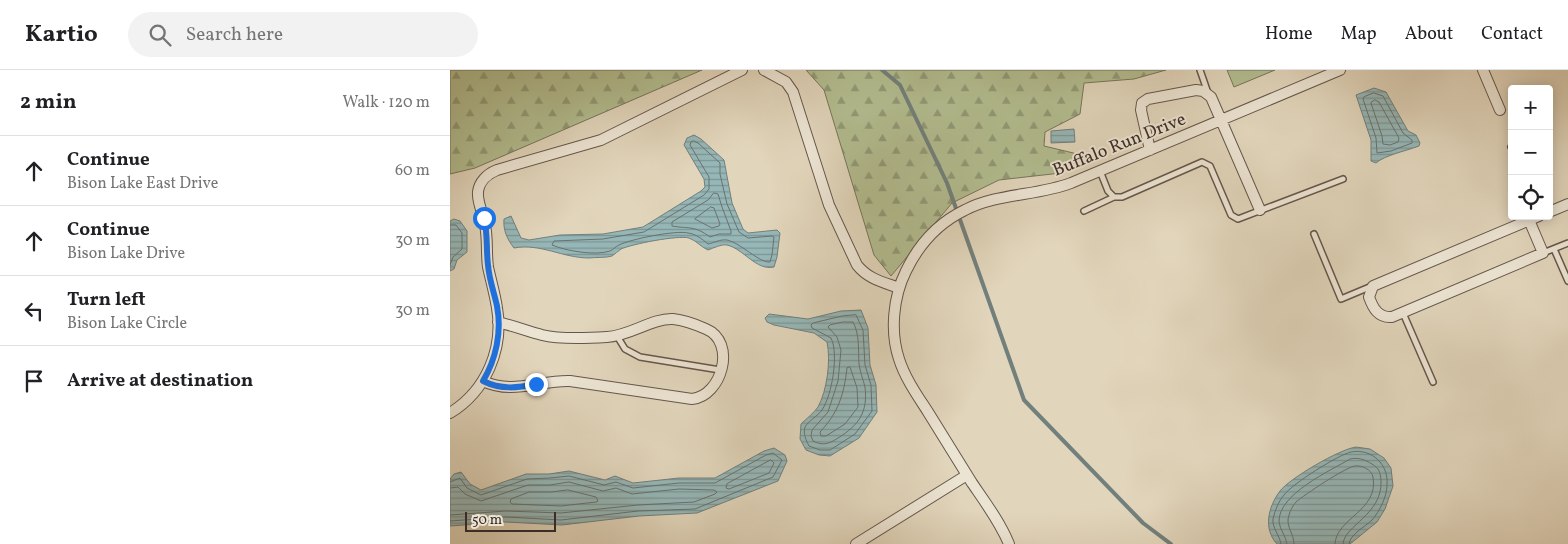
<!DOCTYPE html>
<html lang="en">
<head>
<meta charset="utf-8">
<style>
	body { margin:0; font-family:Vollkorn,serif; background:#f2f2f2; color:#202124 }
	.controls { position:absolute; right:15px; top:15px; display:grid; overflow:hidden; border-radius:5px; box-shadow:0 2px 12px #0003 }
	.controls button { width:45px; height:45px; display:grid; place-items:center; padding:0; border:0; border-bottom:1px solid #e0e0e0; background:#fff; color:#202124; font:25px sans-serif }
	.scale { position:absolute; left:15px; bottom:12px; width:91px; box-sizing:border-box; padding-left:5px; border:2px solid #3c2d27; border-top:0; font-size:14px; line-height:18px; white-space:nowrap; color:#3c2d27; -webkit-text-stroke:4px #ece4d3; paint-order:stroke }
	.stop { position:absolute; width:15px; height:15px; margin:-11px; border:4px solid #1a73e8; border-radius:50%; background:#fff }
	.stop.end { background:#1a73e8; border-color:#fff; box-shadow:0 1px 5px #0008 }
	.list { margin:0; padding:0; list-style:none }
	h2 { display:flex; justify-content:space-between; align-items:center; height:65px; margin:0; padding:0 20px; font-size:21px }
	h2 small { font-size:16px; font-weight:400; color:#757577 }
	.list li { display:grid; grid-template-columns:32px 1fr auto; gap:15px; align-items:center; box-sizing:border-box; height:70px; padding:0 20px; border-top:1px solid #e0e0e0 }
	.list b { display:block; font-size:19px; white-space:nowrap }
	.list p { margin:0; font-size:16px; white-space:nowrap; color:#757577 }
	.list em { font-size:16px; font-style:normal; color:#757577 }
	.icon { flex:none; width:28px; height:28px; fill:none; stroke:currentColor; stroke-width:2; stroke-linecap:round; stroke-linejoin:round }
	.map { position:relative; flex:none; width:1118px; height:474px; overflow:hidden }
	header { display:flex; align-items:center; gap:30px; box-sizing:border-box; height:70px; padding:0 25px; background:#fff; border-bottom:1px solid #e0e0e0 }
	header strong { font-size:24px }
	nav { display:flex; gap:28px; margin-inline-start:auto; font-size:18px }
	.search { width:350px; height:45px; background:#f2f2f2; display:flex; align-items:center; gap:12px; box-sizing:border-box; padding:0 18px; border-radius:28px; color:#757577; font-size:19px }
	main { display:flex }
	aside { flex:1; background:#fff }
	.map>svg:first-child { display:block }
	.forest { fill:url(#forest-firs); stroke:#77755c }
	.pitch { fill:#b2bd90; stroke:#77755c }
	.water { fill:url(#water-rules); stroke:#72807d }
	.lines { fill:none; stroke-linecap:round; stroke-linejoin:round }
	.shore { stroke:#69726f; stroke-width:1 }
	.stream { stroke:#72807d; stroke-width:4 }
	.service-casing { stroke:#65574c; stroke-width:8 }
	.minor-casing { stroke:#65574c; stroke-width:12 }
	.service { stroke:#ece4d3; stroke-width:5 }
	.minor { stroke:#ece4d3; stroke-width:10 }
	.route { stroke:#1a73e8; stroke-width:6 }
	.labels { text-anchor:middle; stroke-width:4; stroke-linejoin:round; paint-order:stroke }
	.street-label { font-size:18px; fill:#3c2d27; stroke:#ece4d3 }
</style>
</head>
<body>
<header>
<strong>Kartio</strong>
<div class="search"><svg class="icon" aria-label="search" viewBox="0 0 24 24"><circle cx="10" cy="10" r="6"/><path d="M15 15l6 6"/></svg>Search here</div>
<nav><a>Home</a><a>Map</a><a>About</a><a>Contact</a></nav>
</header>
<main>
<aside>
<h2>2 min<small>Walk · 120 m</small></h2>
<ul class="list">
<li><svg class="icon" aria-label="ahead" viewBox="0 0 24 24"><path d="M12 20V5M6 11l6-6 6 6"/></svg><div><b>Continue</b><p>Bison Lake East Drive</p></div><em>60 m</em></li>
<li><svg class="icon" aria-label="ahead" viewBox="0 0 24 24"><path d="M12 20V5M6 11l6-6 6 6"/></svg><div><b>Continue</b><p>Bison Lake Drive</p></div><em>30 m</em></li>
<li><svg class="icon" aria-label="left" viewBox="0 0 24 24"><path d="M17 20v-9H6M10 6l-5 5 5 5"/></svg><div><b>Turn left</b><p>Bison Lake Circle</p></div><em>30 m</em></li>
<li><svg class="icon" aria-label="arrive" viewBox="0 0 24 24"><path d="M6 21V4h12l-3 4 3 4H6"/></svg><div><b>Arrive at destination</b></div></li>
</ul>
</aside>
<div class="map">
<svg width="1118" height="474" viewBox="0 0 1118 474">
	<defs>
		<pattern id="forest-firs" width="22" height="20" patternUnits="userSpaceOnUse" patternTransform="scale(1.25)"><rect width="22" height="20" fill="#b2bd90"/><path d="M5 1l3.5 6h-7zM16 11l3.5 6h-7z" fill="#929a76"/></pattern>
		<pattern id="water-rules" width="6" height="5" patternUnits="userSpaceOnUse" patternTransform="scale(1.25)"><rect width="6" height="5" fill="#96b7b7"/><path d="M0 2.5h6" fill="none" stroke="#7c9595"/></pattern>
	</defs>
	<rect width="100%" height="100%" fill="#e1d5bb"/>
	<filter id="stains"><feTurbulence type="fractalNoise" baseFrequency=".004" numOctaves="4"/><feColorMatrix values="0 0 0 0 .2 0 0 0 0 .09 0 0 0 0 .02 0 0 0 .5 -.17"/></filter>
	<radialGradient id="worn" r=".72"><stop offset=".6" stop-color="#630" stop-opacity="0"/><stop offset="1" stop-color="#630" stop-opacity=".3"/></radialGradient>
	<path class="forest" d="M0,0H252L25,98L0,104Z
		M356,0H716L684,9L634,13L630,44L595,62L594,76L636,86L611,103L549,110L502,133L441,206L424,185L374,20Z"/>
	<path class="pitch" d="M777,0H825L784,17Z"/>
	<path class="water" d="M924,18L936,22L958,61L966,65L970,73L969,76C956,81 935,85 926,93L921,91V70L906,25Z
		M624,59L625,72L601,73V61Z
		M244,65L251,69L274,90L282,133L293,159L298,163L327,160L330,163L327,187L324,197C306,201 294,179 277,175C271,174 264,178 258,180C251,177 247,171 239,168C228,165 182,174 171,179C168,181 165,184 162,186C156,188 146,187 139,188C113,188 90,173 64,178C57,169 53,160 54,149L61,146L71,168L79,170L110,165L153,164L193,157L251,121L255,117L254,109L234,75L237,68Z
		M4,149L10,151L17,161V182L7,190L4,199L0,201V151Z
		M411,240L418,258L420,295L426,315L427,342L409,368L380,386L369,385L356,380L350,369L351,354C356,349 364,343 368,337C377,321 381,290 377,272L364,263L324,255L317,252L315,248L319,244L358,249L391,241Z
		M906,377L920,379L934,388L941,398L943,416L935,439L927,452L900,474H827C813,459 818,437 830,421C840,408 890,379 906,377Z
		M324,378L335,385L337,391L328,411L247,443L189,446L112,455L56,452L0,456V409L4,404L11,402L20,414L31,420L76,404H99L119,401L155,410L165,406L183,413L229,408H265L314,381Z"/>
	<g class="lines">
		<path class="shore" d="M924,23L933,26L953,63L962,70V73L941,81L927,83L926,68L913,29L914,27Z
			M925,30L929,32L949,68L948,72L940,75L933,74L932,66L921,33Z
			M244,71L248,73L270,93V104L277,134L289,162L298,168L322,166L324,167L322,185L320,192C309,193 291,173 277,170C270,169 264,173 258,174C252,169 246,164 238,163C226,160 181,169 169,175C166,176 163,180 160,181C146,186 116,181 102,175L104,171L153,169L194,162L254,125L259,119V107L240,75L241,72Z
			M264,123L268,124L272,137L281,161V164H269L260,167C244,155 238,159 222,156V152L258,130Z
			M261,137L264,138L270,154L269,156L262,158L245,149Z
			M0,155H6L12,163V179L3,187L0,195
			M406,245L413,260L415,295L421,315L422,341L405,364L380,380H370L359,376C356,370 353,364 355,357C358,351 368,346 372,340C382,325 389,284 381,268L362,258L361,255L363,253L392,246Z
			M393,252H403C410,265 408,280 409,294C410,302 413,309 415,317C418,342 409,355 388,368C379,374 373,376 363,371L361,366L362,360L378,342L388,311L391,280L387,267L378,257L380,255Z
			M400,297L407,318L408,337L395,354L376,366H371L370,362C388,343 394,325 397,298Z
			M321,390L324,393L319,403L279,419L276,418L277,414Z
			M0,412L10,408L17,418L31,425L77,409L100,408L119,406L154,415L166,412L183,418L229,413H265L316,385L323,383L332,390L323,407L245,439L188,441L111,450L56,447L0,451
			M0,418L8,417L15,424L31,431L78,415H100L119,412L153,421L166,418L182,424L229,419L264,420L267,422L265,424L244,432L188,435L111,443L56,441L0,445
			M118,420L146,427L148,431L146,432L111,436L62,434L60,432L61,429L79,422H101Z
			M831,474C830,466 822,458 823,449C825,441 828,432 834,425C842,414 888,385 901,382C922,378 939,395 937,415C937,426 930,441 922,450C915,457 900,464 899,474
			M837,474C836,466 830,460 829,452C828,424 880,401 900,389C909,387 915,390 922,394C929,398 930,402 931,410C933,445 894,455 893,474
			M844,474C844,463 835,456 839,445C840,441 843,435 846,432C854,425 896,397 905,396C912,395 922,400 923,407C929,441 886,448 885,474"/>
		<path class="stream" d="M432,0L450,15L497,113L574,330L693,453L721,474"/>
		<g class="service-casing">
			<path id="service" d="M750,0L758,23
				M1061,77L1062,79
				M650,101L658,121L664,127
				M634,141L664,127H672L752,92L760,96L781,145L788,149L893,109
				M864,164L891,229L922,216
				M1104,179L1118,211
				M1093,183L1118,173
				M953,243L983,312
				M167,266L175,279L190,287L270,300"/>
		</g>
		<g class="minor-casing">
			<path id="minor" d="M314,0L336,12L343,22L379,135L407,195C418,209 433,212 449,218
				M1033,0L1050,40
				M700,80L691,40L692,33L698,29L746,20L753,21L761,27L810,140
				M1099,142L1118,134
				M1079,150L1093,183L942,247C928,248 923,238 919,227L923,216L1089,146
				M33,311C62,325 90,310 120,311L242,329C272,326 287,272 256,259C247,255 234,250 223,249C202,248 180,266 157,267C141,268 108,269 92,265C78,261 63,256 48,252
				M0,343C36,321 54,279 47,238C45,224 41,211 38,197C36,183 38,169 35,155C34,144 27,134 28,122C29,112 37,104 47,100L151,70L292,0
				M406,474L517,405
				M559,474C550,452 535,432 522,413C507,389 493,366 478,342C467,325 455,308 449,289C440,262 443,227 456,201C469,174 488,153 515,140C548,123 587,126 621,113L890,0"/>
		</g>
		<use href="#service" class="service"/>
		<use href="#minor" class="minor"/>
	</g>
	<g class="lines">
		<path class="route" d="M34,148C38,164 36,179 38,195C39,209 44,222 47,236C52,262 46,289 33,311C51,320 68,318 86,314"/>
	</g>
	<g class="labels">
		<g class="street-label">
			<text transform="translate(669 74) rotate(-22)" y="6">Buffalo Run Drive</text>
		</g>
	</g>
	<rect width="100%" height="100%" filter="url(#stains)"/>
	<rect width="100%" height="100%" fill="url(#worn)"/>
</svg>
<div class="controls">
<button>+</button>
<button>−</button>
<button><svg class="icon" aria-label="locate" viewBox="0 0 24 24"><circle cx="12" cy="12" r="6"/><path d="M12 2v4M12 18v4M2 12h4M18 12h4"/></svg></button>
</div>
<div class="scale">50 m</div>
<div class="stop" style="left:34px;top:148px"></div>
<div class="stop end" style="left:86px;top:314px"></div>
</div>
</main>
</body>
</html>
